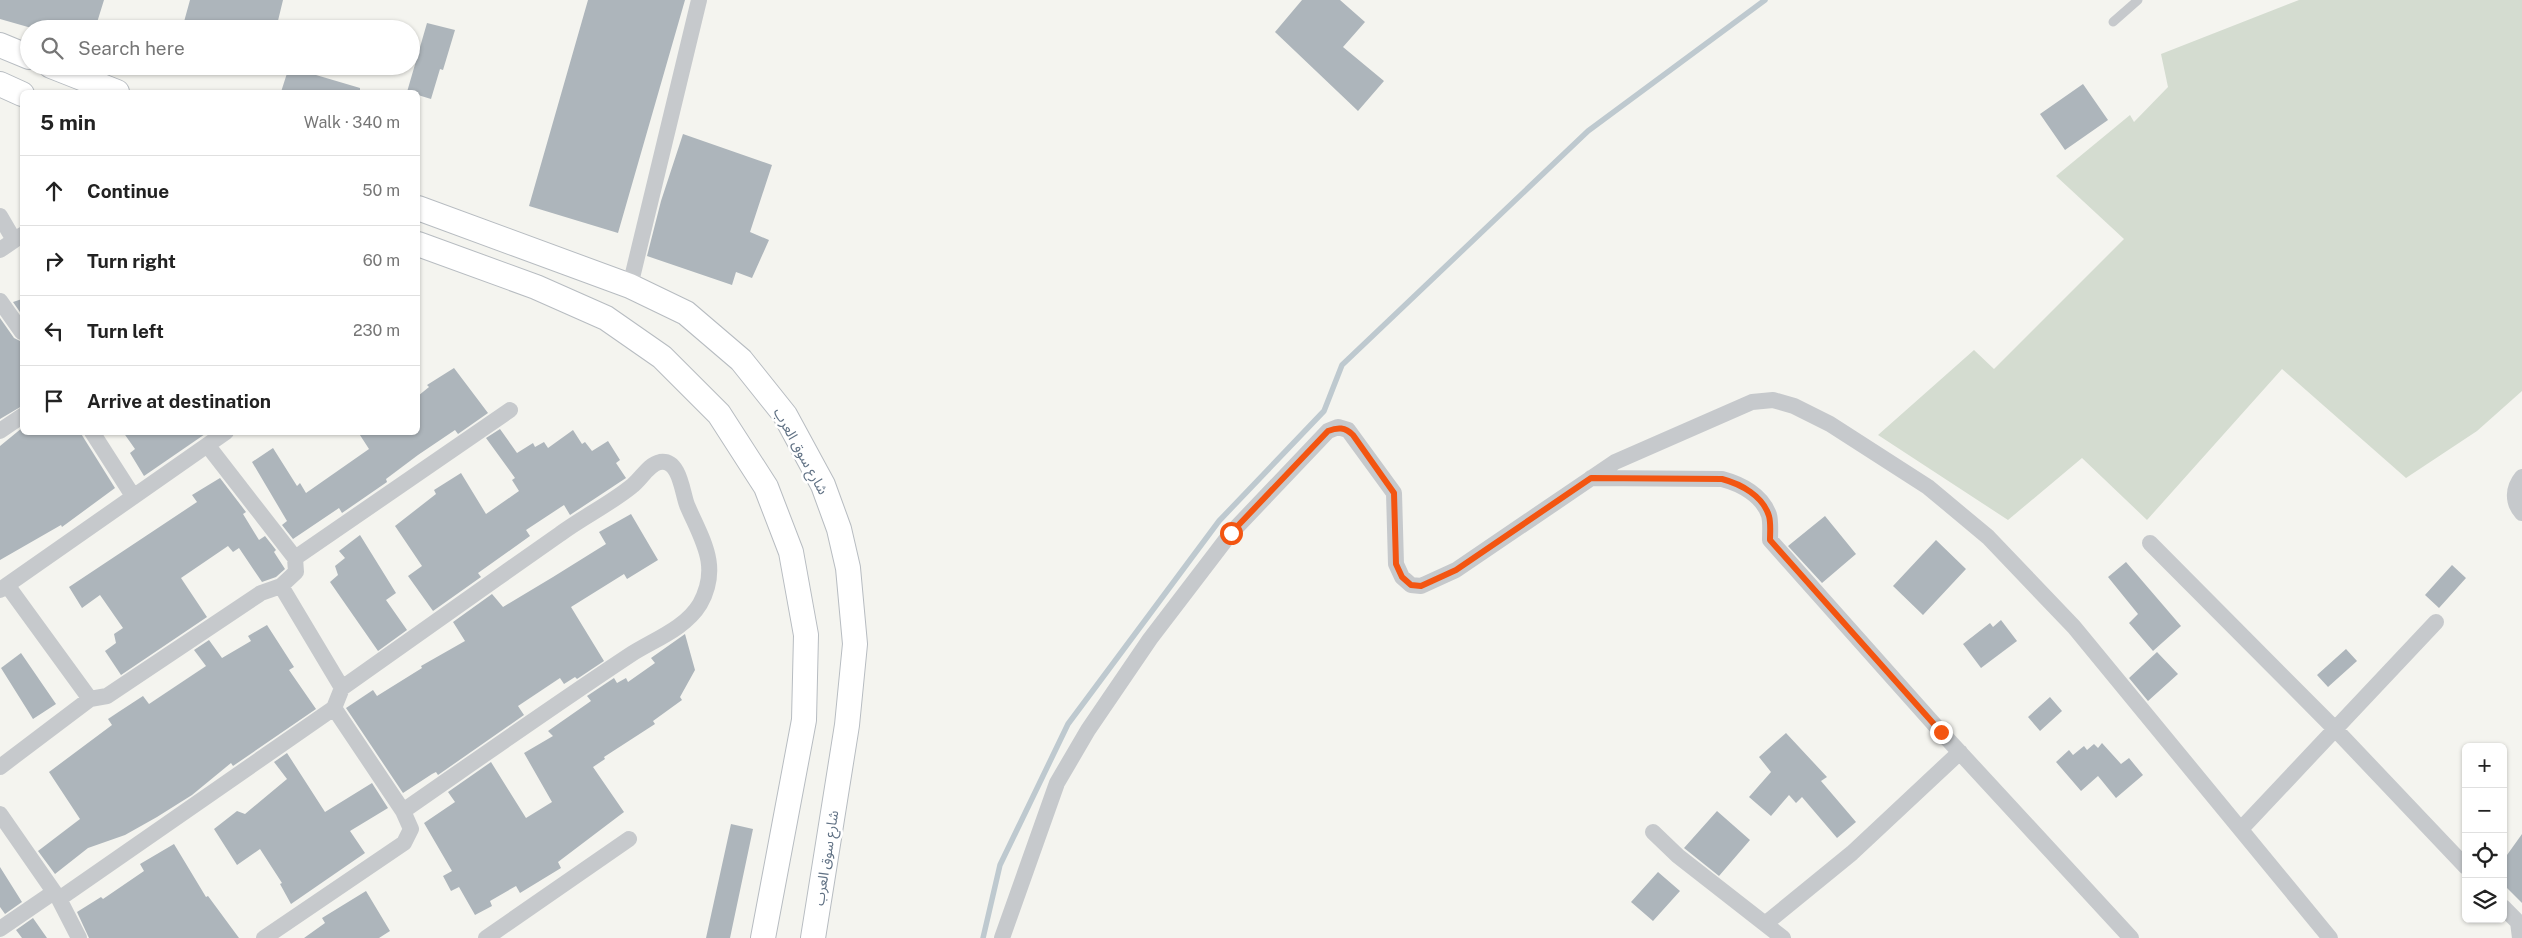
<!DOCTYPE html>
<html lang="en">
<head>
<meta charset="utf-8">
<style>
	body { margin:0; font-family:"Public Sans","Noto Sans Arabic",sans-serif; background:#f2f2f2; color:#222 }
	.controls { position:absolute; right:15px; bottom:15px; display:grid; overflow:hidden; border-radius:8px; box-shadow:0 1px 4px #0004 }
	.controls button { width:45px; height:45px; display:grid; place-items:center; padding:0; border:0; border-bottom:1px solid #e0e0e0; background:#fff; color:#222; font:25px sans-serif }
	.stop { position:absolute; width:15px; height:15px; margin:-11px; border:4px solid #f35511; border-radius:50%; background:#fff }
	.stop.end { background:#f35511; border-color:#fff; box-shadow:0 1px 5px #0008 }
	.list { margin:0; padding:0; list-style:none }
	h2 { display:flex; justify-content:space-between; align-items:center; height:65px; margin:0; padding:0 20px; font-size:21px }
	h2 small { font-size:16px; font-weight:400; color:#767676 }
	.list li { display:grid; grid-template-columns:32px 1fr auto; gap:15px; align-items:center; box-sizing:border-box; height:70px; padding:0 20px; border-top:1px solid #e0e0e0 }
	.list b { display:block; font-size:19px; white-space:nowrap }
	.list em { font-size:16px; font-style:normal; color:#767676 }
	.icon { flex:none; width:28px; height:28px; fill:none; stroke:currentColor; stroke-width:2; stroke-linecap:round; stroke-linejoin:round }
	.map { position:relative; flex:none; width:2522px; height:938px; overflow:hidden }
	.search { position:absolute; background:#fff; box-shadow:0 1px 4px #0004; left:20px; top:20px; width:400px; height:55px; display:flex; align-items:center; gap:12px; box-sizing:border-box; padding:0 18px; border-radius:28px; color:#767676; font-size:19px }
	.panel { position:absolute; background:#fff; box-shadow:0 1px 4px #0004; left:20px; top:90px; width:400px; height:345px; border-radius:8px }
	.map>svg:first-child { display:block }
	.green { fill:#d4dcd0 }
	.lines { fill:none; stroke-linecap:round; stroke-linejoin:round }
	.stream { stroke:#bec9cf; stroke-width:5.5 }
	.building { fill:#adb5bb }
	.secondary-casing { stroke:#b7bcc1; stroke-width:26 }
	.lane { stroke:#c6c9cc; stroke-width:9 }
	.street { stroke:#c6c9cc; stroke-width:16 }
	.secondary { stroke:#fff; stroke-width:24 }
	.route { stroke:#f35511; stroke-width:6 }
	.labels { text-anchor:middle; stroke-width:5; stroke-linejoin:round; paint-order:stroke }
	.street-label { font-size:14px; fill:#607184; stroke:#fff }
</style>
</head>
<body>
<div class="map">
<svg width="2522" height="938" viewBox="0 0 2522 938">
	<rect width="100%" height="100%" fill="#f4f4ef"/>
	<path class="green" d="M2299,0H2522V391L2477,431L2406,478L2282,369L2147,520L2082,458L2008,520L1878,435L1974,350L1994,369L2124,239L2056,176L2130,115L2134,122L2168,87L2161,54Z"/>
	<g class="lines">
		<path class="stream" d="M983,938L1000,865L1068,724L1219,521L1324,411L1342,365L1588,131L1765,0"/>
	</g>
	<path class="building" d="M0,0H104L95,29H35L0,19Z
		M190,0H283L276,29H182Z
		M588,0H685L618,233L529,206Z
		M1302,0H1340L1365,22L1343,47L1384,81L1358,111L1275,32Z
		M427,23L455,30L443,70L440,69L431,99L418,95V92H407Z
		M289,67L360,88V92H281Z
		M2083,84L2108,120L2065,150L2040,114Z
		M683,134L772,165L750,232L769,240L752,278L736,272L732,285L647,256L661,201Z
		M22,299V315L13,302Z
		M0,318L14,338L22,342V406L0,419Z
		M454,368L488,413L458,434L455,430L418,455L386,479L387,482L342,513L339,508L293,539L282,525L287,521L252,462L273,448L297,486L300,483L306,493L369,449L358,432H418V396L429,387L427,385Z
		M22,428V432H80L115,488L62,527L61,525L0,560V446Z
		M500,429L517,453L533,443L535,447L544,442L548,448L573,430L582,444L585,442L592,451L608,441L620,460L616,463L626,478L570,515L564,505L526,530L530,536L478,573L481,577L433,611L408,576L422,566L395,526L436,494L434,490L461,473L486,514L519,491L512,480L515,478L486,438Z
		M123,432H208L144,476L130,453L135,449Z
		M220,478L246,512L243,514L259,540L265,536L276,550L274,552L285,569L276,577L262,582L239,548L233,552L228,546L181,578L207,617L121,675L105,651L116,643L114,634L123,628L100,595L82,608L69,587L197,502L192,495Z
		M631,514L658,560L627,579L624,574L571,607L604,661L577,679L575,677L564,684L560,678L518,706L524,715L438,775L436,772L432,774L403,793L346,708L373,690L377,696L422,668L421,666L465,641L453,622L492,594L503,607L553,577L606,544L599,532Z
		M1825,516L1856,554L1822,583L1788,546Z
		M360,535L396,593L386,600L407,630L378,651L330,582L338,575L335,566L345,558L339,551Z
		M1936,540L1966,569L1923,615L1893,586Z
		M2126,562L2181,626L2153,651L2129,623L2138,614L2108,577Z
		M2452,565L2466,578L2439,608L2425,595Z
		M2001,620L2017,641L1981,668L1963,644L1990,623L1993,627Z
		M267,625L294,667L289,670L316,709L233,766L231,763L192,795L157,817L125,835L88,848L55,874L38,851L80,819L49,772L112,725L108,719L120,711L143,696L149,704L206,666L194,650L209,640L222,658L251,641L248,636Z
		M685,634L695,670L680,697L682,700L653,721L655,724L604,757L605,759L593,767L624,812L558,862L561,868L520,893L516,886L490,901L492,906L475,915L459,887L451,891L443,876L452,871L424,823L455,802L448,792L491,762L526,818L552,802L524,753L553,736L548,731L591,701L587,696L614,678L617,683L626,678L628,682L655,663L651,658Z
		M2346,649L2357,661L2328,687L2317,675Z
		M2157,652L2178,674L2148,701L2129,678Z
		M21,653L56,704L33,719L1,668Z
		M2050,697L2062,711L2040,731L2028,717Z
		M1786,733L1827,777L1821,781L1856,822L1837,838L1802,797L1796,803L1789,795L1771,816L1749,797L1771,772L1759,757Z
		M2102,743L2121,764L2129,758L2143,775L2116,798L2098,776L2081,791L2056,762L2069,750L2073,755L2084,746L2087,750L2094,744L2098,748Z
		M287,753L325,812L372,783L388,808L350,831L365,853L291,904L280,884L282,883L260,849L237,865L214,829L237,811L245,814L287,779L274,762Z
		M1717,811L1750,840L1719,876L1684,848Z
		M731,824L753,829L730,938H706Z
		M2522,834V903L2503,884V869L2507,855Z
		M174,844L206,897L208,896L239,938H89L77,912L101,897L103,899L144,871L140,864Z
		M0,867L22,902L5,914L0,907Z
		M1658,872L1680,891L1653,921L1631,902Z
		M366,891L390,931L379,938H304L325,923L322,918Z
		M33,918L47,938H22L16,930Z"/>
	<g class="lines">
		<g class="secondary-casing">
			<path id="secondary" d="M0,45L29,57
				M51,66L117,92
				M0,84L22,94
				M418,208L630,286L686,313L741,360L785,415L823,485L839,529L848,568L855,644L847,725L813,938
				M418,244L536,287L606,318L662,357L719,414L766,487L791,552L806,635L804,720L763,938"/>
		</g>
		<path class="lane" d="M2113,22L2138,0"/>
		<path class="street" d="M0,216L14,240
			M0,250L22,235
			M630,286L699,0
			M0,301L22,332
			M0,431L22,416
			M92,432L133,496
			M208,446L295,558
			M2522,477C2513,488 2512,502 2522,513
			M1591,478L1722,479C1741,484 1762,495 1769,515C1771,522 1770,533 1770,540L1941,732L2131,938
			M2150,543L2336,730L2466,867
			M7,585L90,699
			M281,586L342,688
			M0,590L226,432
			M0,767L90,699L107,696L261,593L281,586L296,572L295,558L510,410
			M0,814L59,899L79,938
			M2241,829L2436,622
			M1653,832L1678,856L1783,938
			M59,899L334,708L342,688C414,637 487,585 560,534C583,517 610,504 632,486C641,479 649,464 660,462C680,459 682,492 687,505C702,540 721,566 700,604C685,629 653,640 630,655C553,706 478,759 403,811
			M2503,907L2518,922L2520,938
			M1765,924L1852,853L1960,752
			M0,929L54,892
			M264,938L404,843L411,829L403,811L334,708
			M486,938L629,839
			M1002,938L1057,783L1088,730L1150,639L1231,533L1328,431L1338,427L1348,430L1394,493L1396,564L1402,577L1411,585L1421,586L1456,570L1615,462L1752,402L1773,400L1794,406L1830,424L1928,487L1988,537L2074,627L2330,938"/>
		<use href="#secondary" class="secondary"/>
	</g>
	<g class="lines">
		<path class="route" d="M1231,533L1328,431C1338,427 1345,427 1353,435L1394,493L1396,564L1402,577L1411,585L1421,586L1456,570L1591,478L1722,479C1741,484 1763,496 1769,516C1771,523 1770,533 1770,540L1941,732"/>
	</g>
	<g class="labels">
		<g class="street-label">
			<text transform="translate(801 451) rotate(61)" y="5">شارع سوق العرب</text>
			<text transform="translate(826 858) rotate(-81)" y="5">شارع سوق العرب</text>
		</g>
	</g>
</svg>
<div class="controls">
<button>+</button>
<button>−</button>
<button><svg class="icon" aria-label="locate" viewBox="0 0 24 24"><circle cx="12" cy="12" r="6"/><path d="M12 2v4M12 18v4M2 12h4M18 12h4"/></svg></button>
<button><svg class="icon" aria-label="layers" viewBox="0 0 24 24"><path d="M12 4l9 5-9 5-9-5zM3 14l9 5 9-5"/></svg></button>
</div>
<div class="stop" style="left:1231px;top:533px"></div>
<div class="stop end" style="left:1941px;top:732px"></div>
<div class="search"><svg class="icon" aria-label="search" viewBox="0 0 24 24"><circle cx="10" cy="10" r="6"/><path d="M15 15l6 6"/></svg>Search here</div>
<section class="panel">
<h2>5 min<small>Walk · 340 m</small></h2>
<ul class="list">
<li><svg class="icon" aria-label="ahead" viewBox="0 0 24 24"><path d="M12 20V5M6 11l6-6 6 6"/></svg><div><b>Continue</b></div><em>50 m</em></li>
<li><svg class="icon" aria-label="right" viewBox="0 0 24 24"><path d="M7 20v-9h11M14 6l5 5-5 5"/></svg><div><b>Turn right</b></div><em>60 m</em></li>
<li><svg class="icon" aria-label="left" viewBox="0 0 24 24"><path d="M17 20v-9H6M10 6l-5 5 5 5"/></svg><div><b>Turn left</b></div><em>230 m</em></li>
<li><svg class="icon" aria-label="arrive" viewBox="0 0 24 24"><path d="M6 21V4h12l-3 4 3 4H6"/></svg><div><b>Arrive at destination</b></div></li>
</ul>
</section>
</div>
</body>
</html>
